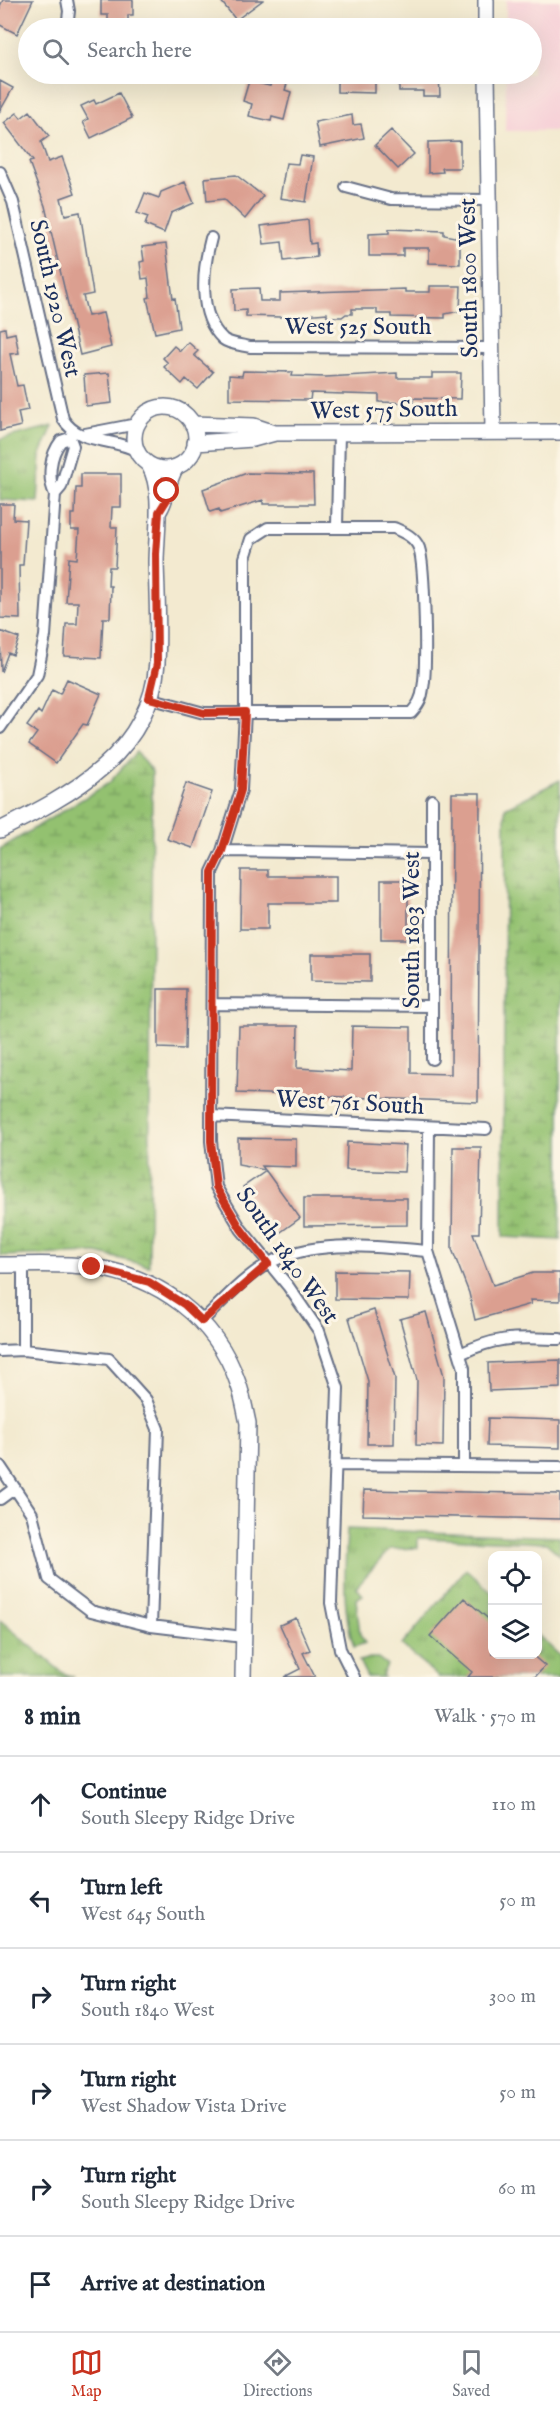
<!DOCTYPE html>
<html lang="en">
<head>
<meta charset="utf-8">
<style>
	body { margin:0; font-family:"IM FELL English",serif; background:#f6f6f7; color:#1f2937 }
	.controls { position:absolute; right:18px; bottom:18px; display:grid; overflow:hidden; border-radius:12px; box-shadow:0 6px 24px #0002 }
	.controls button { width:54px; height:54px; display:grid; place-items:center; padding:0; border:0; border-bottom:2px solid #e0e1e3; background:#fff; color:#1f2937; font:30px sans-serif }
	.stop { position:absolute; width:18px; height:18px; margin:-14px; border:4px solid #c8321e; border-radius:50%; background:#fff }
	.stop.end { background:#c8321e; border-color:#fff; box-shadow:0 2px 6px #0008 }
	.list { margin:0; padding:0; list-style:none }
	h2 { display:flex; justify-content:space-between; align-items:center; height:78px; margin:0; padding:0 24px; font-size:26px }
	h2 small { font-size:20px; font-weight:400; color:#747a83 }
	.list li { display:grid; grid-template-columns:39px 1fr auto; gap:18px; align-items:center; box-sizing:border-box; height:96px; padding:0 24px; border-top:2px solid #e0e1e3 }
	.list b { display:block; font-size:22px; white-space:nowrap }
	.list p { margin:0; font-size:20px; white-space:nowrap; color:#747a83 }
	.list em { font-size:20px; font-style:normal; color:#747a83 }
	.icon { flex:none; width:33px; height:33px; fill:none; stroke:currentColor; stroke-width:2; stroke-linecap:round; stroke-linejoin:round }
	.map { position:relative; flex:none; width:560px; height:1677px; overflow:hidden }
	.search { position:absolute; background:#fff; box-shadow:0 6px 24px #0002; left:18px; right:18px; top:18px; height:66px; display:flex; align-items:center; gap:15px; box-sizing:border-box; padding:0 21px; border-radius:33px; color:#747a83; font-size:22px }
	.sheet { height:654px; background:#fff }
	nav { display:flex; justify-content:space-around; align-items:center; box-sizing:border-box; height:84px; border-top:2px solid #e0e1e3; background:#fff; font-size:16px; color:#747a83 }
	nav a { display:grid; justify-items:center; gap:3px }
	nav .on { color:#c8321e }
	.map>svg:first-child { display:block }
	.built { fill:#f6cfd7 }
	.grass { fill:url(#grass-tufts); stroke:#577867; stroke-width:1.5 }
	.wetland { fill:url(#wetland-marsh); stroke:#577867; stroke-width:1.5 }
	.building { fill:#db9f90 }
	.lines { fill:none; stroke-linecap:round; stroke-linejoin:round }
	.street-casing { stroke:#677086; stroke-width:14 }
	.secondary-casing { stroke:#677086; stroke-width:18 }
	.street { stroke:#fff; stroke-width:10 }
	.secondary { stroke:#fff; stroke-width:15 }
	.route { stroke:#c8321e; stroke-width:8 }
	.labels { text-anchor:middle; stroke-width:6; stroke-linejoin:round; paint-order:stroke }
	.street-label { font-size:24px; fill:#1b2f5e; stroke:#fcf5e5 }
</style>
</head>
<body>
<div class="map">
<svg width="560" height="1677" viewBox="0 0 560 1677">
	<defs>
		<pattern id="grass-tufts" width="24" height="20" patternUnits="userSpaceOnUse" patternTransform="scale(1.5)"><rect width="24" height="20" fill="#93c170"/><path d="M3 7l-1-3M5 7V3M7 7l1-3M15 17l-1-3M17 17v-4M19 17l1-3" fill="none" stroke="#779d5f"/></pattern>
		<pattern id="wetland-marsh" width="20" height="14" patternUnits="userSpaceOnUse" patternTransform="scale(1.5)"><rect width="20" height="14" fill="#93c170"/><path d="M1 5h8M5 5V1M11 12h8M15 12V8" fill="none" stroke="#779d5f"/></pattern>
	</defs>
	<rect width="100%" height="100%" fill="#fcf5e5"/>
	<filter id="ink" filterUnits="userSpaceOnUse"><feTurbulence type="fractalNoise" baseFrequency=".0167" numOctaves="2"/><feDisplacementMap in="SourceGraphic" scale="12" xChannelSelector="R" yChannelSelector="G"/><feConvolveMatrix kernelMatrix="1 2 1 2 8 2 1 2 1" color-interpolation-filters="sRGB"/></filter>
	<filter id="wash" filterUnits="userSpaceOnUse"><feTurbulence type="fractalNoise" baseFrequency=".008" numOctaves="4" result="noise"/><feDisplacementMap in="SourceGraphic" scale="24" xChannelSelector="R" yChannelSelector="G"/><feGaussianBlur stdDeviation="1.35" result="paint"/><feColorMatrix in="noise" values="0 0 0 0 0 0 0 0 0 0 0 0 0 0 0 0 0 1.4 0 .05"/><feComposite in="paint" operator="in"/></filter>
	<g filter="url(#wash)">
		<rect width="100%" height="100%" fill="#f3ead0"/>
		<path class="built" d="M506,0H560V131H505L506,74H532V28H506Z"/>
		<path class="grass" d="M53,426L41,454L38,502L0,500V439Z
			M347,1529L560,1537V1555L546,1543L418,1538V1548L390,1549L356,1587L363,1595L356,1599L360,1634L365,1643L354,1647C341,1606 345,1572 347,1529Z
			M466,1569L492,1593V1654H538V1635L560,1656V1677H438L402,1645Z
			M0,1620L63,1673L74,1677H0Z
			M370,1658H378L387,1665L382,1675L384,1677H367L359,1661Z"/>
		<path class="wetland" d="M136,752L152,772L149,1266L97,1253L0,1256V849L109,783Z
			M560,780V1240L503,1237L505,808Z"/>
		<g id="blocks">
			<path class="building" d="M3,0H33L17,34L0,25V6Z
				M101,0H133V15H128V28H108V15H101Z
				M220,0H263L236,20Z
				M337,74H375V93L337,92Z
				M407,74H439L440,96H423V91H399V77H407Z
				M272,80L287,84L285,90L291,92L284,120L272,117L271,121L249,116L252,104L243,101L249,81L270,86Z
				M0,81L13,88L0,111Z
				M119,93L132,118L91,138L83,122L88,119L81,106L94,100L96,104Z
				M30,111L49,136L41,142L48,162L62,157L75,193L61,198L65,215L80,212L93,294L83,296L88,316L103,313L111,347L80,355L45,206L29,162L33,161L4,123L17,113L21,118Z
				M352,115L353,125L361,124L364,138L320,147L315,122Z
				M391,130L414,154L398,169L375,145Z
				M460,141V168H442L443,172L428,173V142Z
				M300,155L313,157L306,202L280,198L286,163L298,164Z
				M236,175L263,196L245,219L224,199L207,201L205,178Z
				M185,182L194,203L171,213L164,233L145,225L148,217L137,213L145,193L159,198L161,192Z
				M308,220L310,244L316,243L317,257L284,261L282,242L264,244L261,226Z
				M389,229L444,231V235L460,238V264L429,263V248H403V256H369V234L389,233Z
				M166,244L173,299L175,298L179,328L155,333L147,298L150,297L148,278L142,279L140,262L144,261L142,247Z
				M430,286H461L460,311L445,314V318L391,317V314H377V309H352V314H346L342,317H327V313L280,317L246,316V310L234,311L233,289L259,288L260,301H280V293L405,289V292H430Z
				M5,328L6,335L15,333L19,353L10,354L17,386L23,385L28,410L18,412L21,426L0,431V329Z
				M188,342L198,351L194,355L213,372L198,389L186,379L182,384L164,367L168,363L163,358L174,346L180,351Z
				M243,371L293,372L292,376L326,377L397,373V378H432V373H461L460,399L413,398V403L379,402V395L311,393L310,400L229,399V375L242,376Z
				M109,373L112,403L86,406L84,375Z
				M247,473L313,474L314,504H263V500L220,513L219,509L210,512L203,489Z
				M81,474H121V507H112L111,527H117L115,567H109L108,586H111L110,618H103L101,658L64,656L66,624H77L78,602H66L69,558L77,559L79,530H71V514H75L76,488H81Z
				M0,504H14L13,519L26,520L23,565H19L20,619L0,618Z
				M0,631L19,638L13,655L8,653L1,672Z
				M67,679L101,694L87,725L83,724L56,763L29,744L37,733L27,726L38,711L41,714L52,690L60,694Z
				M186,783L212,792L193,848L167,839Z
				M452,793H480L478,1102L237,1093L239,1026H298L297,1068L351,1071L352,1026L411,1027V1073L451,1074Z
				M241,870H268V876H336V903H268V929H240Z
				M381,880H408V939H381Z
				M311,954H370V982L311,981Z
				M158,989H186L185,1049L158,1048Z
				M238,1138L296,1139V1167L262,1166L265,1170L238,1165Z
				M347,1142L406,1145L404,1172L346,1170Z
				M453,1147H481L479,1233H473L493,1285L533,1273H560V1301L530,1300L531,1304L475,1320L469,1293L452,1249Z
				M266,1171L300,1218L278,1234L243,1187Z
				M304,1198H407V1225L304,1226Z
				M335,1271L410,1272L409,1300L335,1299Z
				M374,1310L395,1378L394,1444H367L368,1381L349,1318Z
				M426,1312L444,1376L443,1446L416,1445L417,1380L400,1319Z
				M560,1360V1388L489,1391L488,1363Z
				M488,1418L560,1420V1448L487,1446Z
				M364,1490L560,1494V1519L363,1515Z
				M464,1598L492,1622V1654H531L545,1666L535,1677H468L472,1672L430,1636Z
				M296,1618L310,1650L303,1653L315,1677H284L300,1669L280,1625Z"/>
		</g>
	</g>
	<g filter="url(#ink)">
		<use href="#blocks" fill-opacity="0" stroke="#677086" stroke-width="1.5"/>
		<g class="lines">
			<g class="street-casing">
				<path id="street" d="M67,0L69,11L67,28
					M0,172L13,202L63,419C79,445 113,437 137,451
					M346,187L391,199L488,200
					M211,238C203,268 197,315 223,339C229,344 242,345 250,347L492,348
					M85,434L137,424
					M55,494L61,487L73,446L70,438L72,434
					M337,527L339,433
					M149,698L204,713H411C418,705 422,699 423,688C427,668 425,566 419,548C415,537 403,532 394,528H268L251,539L245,558V712L241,790L222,851L212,872L211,1141L216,1187L241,1229L288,1286L319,1331L338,1388L331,1603L340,1649L354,1677
					M0,728L37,675L45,636L55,494C47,478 50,455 61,441L70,438
					M432,800V1059
					M222,851L432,854
					M212,1004L432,1006
					M211,1116L486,1129
					M429,1128L428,1251L464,1368V1466
					M23,1265V1350
					M202,1321C222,1302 244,1277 269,1263C316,1238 377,1247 428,1251
					M0,1351L23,1350L109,1359L146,1400L158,1429L151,1626
					M460,1354C499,1335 518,1338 560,1339
					M335,1465L560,1467
					M0,1466L32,1514L49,1579L91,1611L151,1626L243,1637
					M0,1499L15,1488"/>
			</g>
			<g class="secondary-casing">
				<path id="secondary" d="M486,0V28
					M487,74L493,430
					M134 438a31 31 0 1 1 62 0a31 31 0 1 1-62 0Z
					M192,424L254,426L275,433
					M195,443L253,439L275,433L560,432
					M159,511C168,497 167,481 176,467
					M0,830C72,794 150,754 157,663C159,630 157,596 156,563C156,534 164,490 149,465
					M0,1265C30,1265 62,1263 92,1267C158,1276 216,1318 238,1383C243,1396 245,1410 248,1423L243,1677"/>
			</g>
			<use href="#street" class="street"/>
			<use href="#secondary" class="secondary"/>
		</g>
	</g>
	<g class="lines" filter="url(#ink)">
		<path class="route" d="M92,1267L149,1282L185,1305L202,1321L268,1264L241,1229L216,1187L211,1141L212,872L222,851L241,790L245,712L204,713L149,698L157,664L156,554L159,512L166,501L167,491"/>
	</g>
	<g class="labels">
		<g class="street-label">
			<text transform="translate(468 278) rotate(-91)" y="8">South 1800 West</text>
			<text transform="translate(56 298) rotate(77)" y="8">South 1920 West</text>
			<text x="358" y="334">West 525 South</text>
			<text transform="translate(384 409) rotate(-1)" y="8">West 575 South</text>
			<text transform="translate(411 930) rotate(-90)" y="8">South 1803 West</text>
			<text transform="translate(350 1102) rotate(3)" y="8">West 761 South</text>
			<text transform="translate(288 1255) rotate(55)" y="8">South 1840 West</text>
		</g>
	</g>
</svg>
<div class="controls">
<button><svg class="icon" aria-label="locate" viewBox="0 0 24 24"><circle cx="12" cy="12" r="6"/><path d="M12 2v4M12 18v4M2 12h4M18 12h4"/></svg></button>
<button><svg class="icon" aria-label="layers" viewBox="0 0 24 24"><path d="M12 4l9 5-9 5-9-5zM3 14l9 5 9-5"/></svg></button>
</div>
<div class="stop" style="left:167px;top:491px"></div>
<div class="stop end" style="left:92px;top:1267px"></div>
<div class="search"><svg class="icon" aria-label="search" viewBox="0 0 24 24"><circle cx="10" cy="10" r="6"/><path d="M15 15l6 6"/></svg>Search here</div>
</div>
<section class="sheet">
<h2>8 min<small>Walk · 570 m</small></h2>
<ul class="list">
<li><svg class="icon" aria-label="ahead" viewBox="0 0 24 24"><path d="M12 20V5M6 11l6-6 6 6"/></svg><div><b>Continue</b><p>South Sleepy Ridge Drive</p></div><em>110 m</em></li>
<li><svg class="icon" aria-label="left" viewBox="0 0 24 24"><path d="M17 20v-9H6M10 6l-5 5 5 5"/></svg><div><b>Turn left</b><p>West 645 South</p></div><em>50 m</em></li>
<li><svg class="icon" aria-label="right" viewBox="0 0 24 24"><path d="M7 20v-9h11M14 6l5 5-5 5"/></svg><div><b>Turn right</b><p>South 1840 West</p></div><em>300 m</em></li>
<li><svg class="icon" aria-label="right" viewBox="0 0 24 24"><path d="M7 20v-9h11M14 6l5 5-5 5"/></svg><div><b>Turn right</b><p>West Shadow Vista Drive</p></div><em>50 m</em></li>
<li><svg class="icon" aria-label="right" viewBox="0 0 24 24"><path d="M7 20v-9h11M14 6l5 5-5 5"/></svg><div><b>Turn right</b><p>South Sleepy Ridge Drive</p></div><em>60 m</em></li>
<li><svg class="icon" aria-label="arrive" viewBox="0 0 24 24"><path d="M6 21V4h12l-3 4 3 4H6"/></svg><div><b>Arrive at destination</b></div></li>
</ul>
</section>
<nav>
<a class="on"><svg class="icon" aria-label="map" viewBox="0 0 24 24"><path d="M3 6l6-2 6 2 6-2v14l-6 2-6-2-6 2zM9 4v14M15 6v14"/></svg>Map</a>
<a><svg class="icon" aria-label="directions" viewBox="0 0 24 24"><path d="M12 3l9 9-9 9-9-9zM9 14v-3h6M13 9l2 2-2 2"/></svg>Directions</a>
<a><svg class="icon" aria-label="saved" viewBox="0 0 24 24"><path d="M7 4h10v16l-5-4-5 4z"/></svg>Saved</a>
</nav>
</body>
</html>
